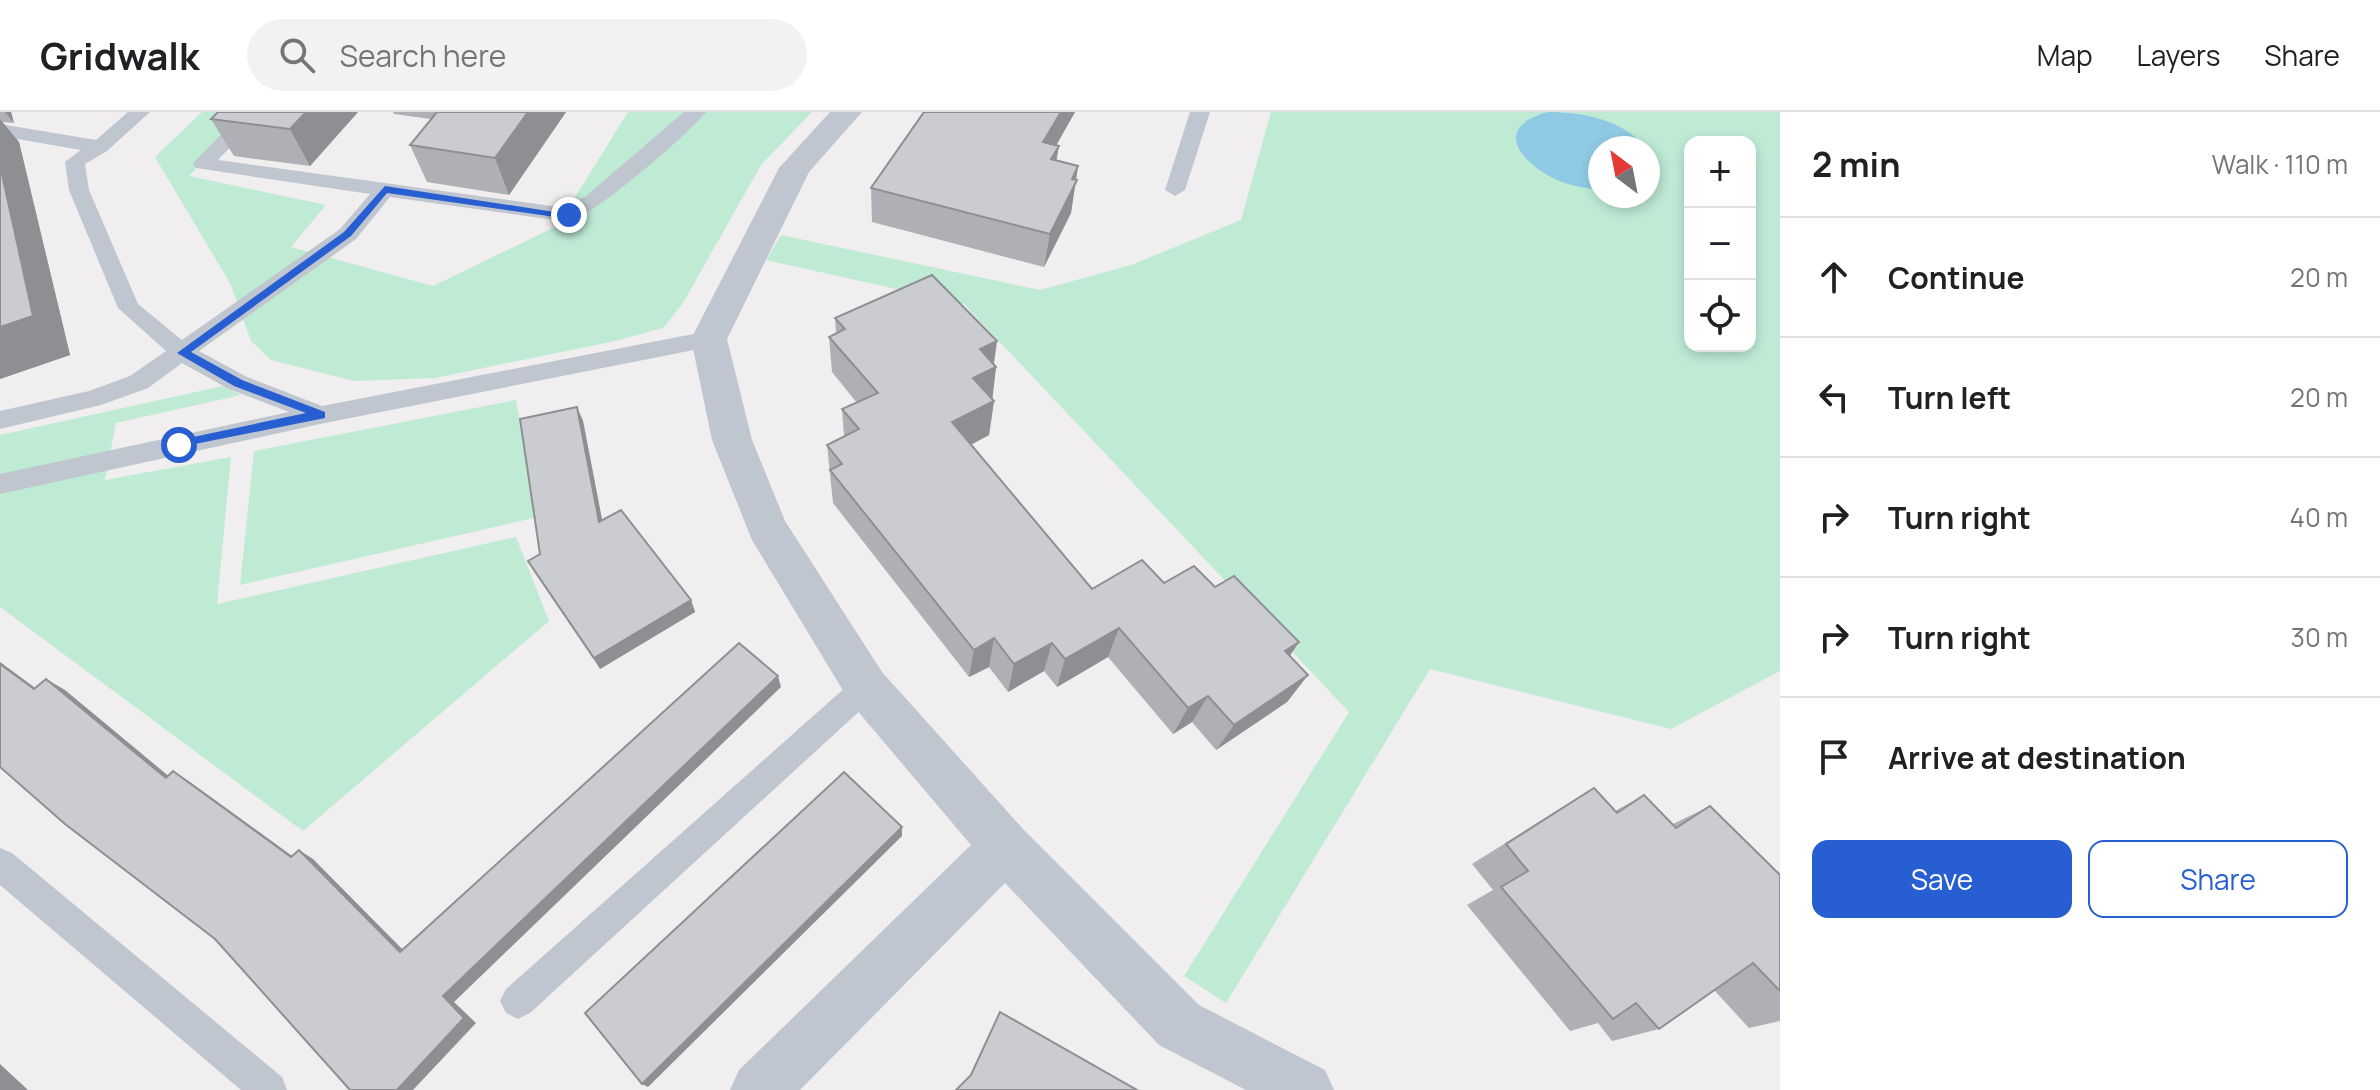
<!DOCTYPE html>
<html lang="en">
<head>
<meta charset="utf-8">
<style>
	body { margin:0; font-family:Manrope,sans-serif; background:#f2f2f2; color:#202124 }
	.controls { position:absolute; right:24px; top:24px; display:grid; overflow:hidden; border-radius:16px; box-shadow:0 4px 12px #0003 }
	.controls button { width:72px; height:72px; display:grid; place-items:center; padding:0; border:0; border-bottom:2px solid #e0e0e0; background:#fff; color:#202124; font:40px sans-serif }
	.compass { position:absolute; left:1588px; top:24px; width:72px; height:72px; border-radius:50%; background:#fff; box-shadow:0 4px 12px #0003; rotate:328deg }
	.stop { position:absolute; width:24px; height:24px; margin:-18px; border:6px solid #275ed1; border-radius:50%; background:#fff }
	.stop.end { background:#275ed1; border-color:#fff; box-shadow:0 2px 8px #0008 }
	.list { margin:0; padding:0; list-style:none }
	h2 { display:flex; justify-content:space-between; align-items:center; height:104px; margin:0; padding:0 32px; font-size:34px }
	h2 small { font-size:26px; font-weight:400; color:#757577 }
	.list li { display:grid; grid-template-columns:52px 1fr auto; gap:24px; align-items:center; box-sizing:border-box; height:120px; padding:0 32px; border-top:2px solid #e0e0e0 }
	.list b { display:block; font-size:30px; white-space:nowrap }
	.list em { font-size:26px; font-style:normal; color:#757577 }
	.actions { display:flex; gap:16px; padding:24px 32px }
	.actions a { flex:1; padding:18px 0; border:2px solid #275ed1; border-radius:16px; text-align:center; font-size:28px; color:#275ed1 }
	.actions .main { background:#275ed1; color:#fff }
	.icon { flex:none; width:44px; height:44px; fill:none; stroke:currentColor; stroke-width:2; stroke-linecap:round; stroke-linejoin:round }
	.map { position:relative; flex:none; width:1780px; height:978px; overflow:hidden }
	header { display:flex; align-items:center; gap:48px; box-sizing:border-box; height:112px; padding:0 40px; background:#fff; border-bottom:2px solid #e0e0e0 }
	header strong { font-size:38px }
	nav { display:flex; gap:44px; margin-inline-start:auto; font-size:28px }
	.search { width:560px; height:72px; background:#f2f2f2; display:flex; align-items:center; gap:20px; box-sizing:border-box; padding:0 28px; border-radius:44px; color:#757577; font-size:30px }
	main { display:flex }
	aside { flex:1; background:#fff }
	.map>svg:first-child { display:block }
	.green { fill:#bfebd5; fill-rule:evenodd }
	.water { fill:#90c9e4 }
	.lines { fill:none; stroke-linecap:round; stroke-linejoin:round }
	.service { fill:#bfc6cf; fill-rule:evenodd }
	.minor { fill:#bfc6cf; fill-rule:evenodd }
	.wall { fill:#afafb5 }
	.shaded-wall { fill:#8e8f93 }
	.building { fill:#cbccd2; stroke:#8e8f93; stroke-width:2 }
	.route { fill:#275ed1 }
</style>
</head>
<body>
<header>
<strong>Gridwalk</strong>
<div class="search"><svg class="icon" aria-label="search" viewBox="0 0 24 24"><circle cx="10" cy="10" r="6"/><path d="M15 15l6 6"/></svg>Search here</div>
<nav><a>Map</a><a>Layers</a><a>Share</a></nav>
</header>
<main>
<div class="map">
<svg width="1780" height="978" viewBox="0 0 1780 978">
	<rect width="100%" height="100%" fill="#f0eeee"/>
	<path class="green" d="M202,0H251L189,64L326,93L291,135L433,174L557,114L628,0H812L761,53L683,191L663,216L615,229L435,266L354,269L271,248L251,229L231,173L155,45Z
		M1271,0H1780V559L1671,617L1430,557L1226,891L1184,864L1349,600L964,192L766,148L781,123L1040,178L1131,153L1241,108ZM1690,30H1750V234H1690ZM1600,36H1648V84H1600Z
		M223,274L241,283L116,311L105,368L231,345L217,492L516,425L549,509L303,719L0,495V323Z
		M516,288L538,405L240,473L254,339Z"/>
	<path class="water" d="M1548,0C1585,0 1622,8 1647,36H1600V78C1585,76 1571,74 1557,68C1519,50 1492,15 1548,0Z"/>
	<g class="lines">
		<path class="service" d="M128,0H150L107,39L85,52L89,78L138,192L182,228L340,117L370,82L196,56L193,52L196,48L243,0H264L218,48L566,96L586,84L684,0H706C688,23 594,103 569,110L390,85L356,127L199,239L247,265L322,294L709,219L717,221L721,227L717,233L709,235L320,312L0,382V362L289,300L229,277L182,251L148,276L101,293L0,317V299L89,279L130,264L166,239L118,196L69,78L65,50L81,38L0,24V12L96,28Z
			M1190,0H1210L1185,78L1175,84L1165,78Z
			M866,562L876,566L881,575L876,584L530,901L518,907L506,901L500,889L506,877L856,566Z
			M0,736L12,741L282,965L287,978H241L0,773Z"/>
		<path class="minor" d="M830,0H862L809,60L727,227L752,328L785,409L882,560L1023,717L1199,893L1325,958L1334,978H1246L1159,933L1005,771L800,978H730L739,958L971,733L850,590L752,428L712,328L691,227L779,56Z"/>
	</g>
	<path class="wall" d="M0,0H11L14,11L2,10L19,30L70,243L0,267Z
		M358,0L310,54L234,44L211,7Z
		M393,0H566L509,83L427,70L410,33L431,7L394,2Z
		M924,0H1075L1056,33L1059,34L1056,48L1078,54L1071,101L1044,155L872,110L871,76Z
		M835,206L997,229L994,252L996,255L992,287L994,289L989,323L971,333L1092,477L1164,471L1215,475L1299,530L1290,544L1308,563L1287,590L1216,638L1192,610L1173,622L1108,545L1057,575L1044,559L1008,580L989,555L969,565L833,391L827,333L844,324L842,297L857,291L832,260L829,225L836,222Z
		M577,295L583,309L602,408L691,488L695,500L600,557L535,461L528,449L540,442Z
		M1594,676L1615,699L1644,683L1673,712L1710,694L1780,763V909L1749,916L1714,878L1659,917L1612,929L1598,911L1570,919L1467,793L1493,778L1472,752Z"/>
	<path class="shaded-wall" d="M5,0H11L14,11Z
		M306,0H358L310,54L290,17Z
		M528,0H566L509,83L495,46Z
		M1061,0H1075L1039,64L1043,30Z
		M0,7L19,30L70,243L0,267Z
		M1059,34L1053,67L1051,47Z
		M1078,54L1071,101L1044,155L1050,122L1072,67Z
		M997,229L993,256L996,255L992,290L973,266L980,237Z
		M994,289L989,323L949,344L952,310Z
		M577,295L583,309L605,423L599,410Z
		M691,488L695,500L600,557L594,546Z
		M1119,516L1108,545L1057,575L1065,547Z
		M994,526L989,555L969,565L974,538Z
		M1299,530L1279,559L1285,539Z
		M1052,531L1044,559L1008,580L1014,552Z
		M0,550L53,589L34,577L0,552Z
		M1308,563L1287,590L1216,638L1234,613Z
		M778,564L781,575L454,890L476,911L413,978H397L443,884Z
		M46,567L65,578L183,676L166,666Z
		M1208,584L1192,610L1173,622L1188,596Z
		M173,659L190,670L306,754L291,745Z
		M902,715V724L648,975L642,972Z
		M299,738L313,747L412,847L400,840Z
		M0,952L28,978H0Z"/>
	<path class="building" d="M218,0H306L290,17L211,7Z
		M437,0H528L495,46L410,33Z
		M924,0H1061L1043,30L1059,34L1051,47L1078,54L1072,67L1077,68L1050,122L871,76Z
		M0,53L33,204L0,215Z
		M932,163L997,229L980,237L996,255L973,266L994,289L952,310L1092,477L1142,448L1164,471L1194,454L1215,475L1234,464L1299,530L1285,539L1308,563L1234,613L1208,584L1188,596L1119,516L1065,547L1052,531L1014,552L994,526L974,538L830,358L842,352L827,333L859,317L842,297L878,281L829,225L845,217L835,206Z
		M577,295L599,410L621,398L691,488L594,546L528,449L540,442L520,307Z
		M739,531L778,564L443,884L464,906L397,978H350L215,827L65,712L0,655V552L34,577L46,567L166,666L173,659L291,745L299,738L400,840Z
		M844,660L902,715L642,972L585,901Z
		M1594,676L1617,701L1644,683L1676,716L1710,694L1780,763V879L1753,851L1659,917L1636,891L1613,907L1501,775L1528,759L1506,732Z
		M1000,900L1137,978H956L971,963Z"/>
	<path class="route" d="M385,74L574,103L569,107L387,81L351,124L191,240L242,268L325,300V306L175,336L174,333L179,328L306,301L234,274L177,241L344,120Z"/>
</svg>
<div class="controls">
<button>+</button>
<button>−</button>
<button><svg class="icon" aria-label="locate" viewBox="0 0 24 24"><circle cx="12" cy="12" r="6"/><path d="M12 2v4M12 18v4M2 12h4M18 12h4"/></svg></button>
</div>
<svg class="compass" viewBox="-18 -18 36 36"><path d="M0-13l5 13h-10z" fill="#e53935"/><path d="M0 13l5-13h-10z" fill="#757577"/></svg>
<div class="stop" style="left:179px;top:333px"></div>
<div class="stop end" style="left:569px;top:103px"></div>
</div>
<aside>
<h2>2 min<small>Walk · 110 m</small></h2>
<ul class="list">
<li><svg class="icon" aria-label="ahead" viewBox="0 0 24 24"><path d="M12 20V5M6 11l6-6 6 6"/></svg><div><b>Continue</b></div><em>20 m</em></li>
<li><svg class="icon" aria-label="left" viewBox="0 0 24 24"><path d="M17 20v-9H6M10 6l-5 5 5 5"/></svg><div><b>Turn left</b></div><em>20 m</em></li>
<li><svg class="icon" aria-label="right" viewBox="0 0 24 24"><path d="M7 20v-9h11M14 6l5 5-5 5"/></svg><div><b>Turn right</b></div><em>40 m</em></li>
<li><svg class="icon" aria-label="right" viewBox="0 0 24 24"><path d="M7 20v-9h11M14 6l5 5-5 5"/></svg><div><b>Turn right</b></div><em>30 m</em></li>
<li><svg class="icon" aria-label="arrive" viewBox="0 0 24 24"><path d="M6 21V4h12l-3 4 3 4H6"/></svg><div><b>Arrive at destination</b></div></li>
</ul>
<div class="actions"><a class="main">Save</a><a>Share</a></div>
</aside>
</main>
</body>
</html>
